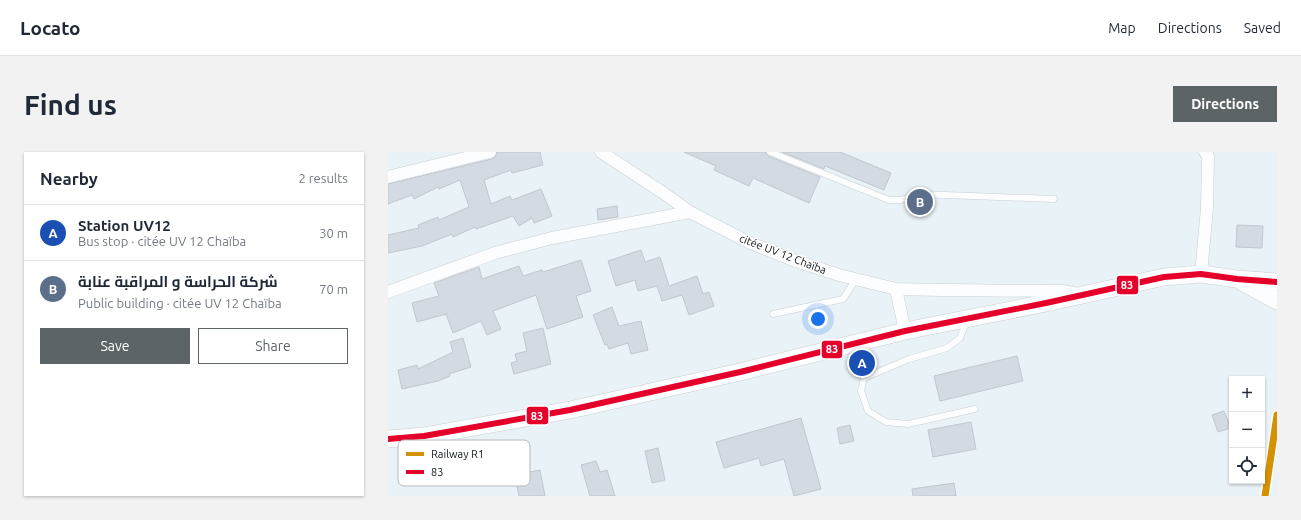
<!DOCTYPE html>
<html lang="en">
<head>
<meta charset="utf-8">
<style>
	body { margin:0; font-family:Ubuntu,Cairo,sans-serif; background:#f2f2f3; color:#1f2937 }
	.controls { position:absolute; right:12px; bottom:12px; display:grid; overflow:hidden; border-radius:0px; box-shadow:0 1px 3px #0004 }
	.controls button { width:36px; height:36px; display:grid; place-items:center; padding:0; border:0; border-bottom:1px solid #e0e1e3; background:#fff; color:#1f2937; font:20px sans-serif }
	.you { position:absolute; left:430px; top:167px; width:14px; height:14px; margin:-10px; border:3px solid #fff; border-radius:50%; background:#1a73e8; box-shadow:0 0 0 6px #1a73e833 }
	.badge { display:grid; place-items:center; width:26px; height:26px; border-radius:50%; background:#5c6468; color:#fff; font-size:13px; font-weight:700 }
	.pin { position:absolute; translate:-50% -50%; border:2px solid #fff; box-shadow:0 1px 4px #0006 }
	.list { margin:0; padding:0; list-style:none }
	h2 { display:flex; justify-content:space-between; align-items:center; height:52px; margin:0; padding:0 16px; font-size:17px }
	h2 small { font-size:13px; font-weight:400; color:#747a83 }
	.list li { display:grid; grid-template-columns:26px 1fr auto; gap:12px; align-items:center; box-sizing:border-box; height:56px; padding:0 16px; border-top:1px solid #e0e1e3 }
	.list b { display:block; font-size:15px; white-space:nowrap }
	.list p { margin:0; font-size:13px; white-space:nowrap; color:#747a83 }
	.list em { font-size:13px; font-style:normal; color:#747a83 }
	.actions { display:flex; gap:8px; padding:12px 16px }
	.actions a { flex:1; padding:9px 0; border:1px solid #5c6468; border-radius:0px; text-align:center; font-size:14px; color:#5c6468 }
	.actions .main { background:#5c6468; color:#fff }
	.icon { flex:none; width:22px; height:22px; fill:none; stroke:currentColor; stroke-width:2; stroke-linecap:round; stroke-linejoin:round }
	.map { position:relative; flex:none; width:889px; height:344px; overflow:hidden; border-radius:0px }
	header { display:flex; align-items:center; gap:24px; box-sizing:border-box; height:56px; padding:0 20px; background:#fff; border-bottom:1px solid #e0e1e3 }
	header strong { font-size:19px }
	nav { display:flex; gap:22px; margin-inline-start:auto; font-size:14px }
	.intro { display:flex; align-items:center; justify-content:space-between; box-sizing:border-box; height:96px; padding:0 24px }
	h1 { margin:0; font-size:28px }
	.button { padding:10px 18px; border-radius:0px; background:#5c6468; color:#fff; font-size:14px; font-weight:700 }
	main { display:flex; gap:24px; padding:0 24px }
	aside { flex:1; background:#fff; border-radius:0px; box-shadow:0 1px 3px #0004 }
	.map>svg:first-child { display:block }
	.building { fill:#d3dae1; stroke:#c1c7cd }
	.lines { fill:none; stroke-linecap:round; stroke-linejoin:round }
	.lane-casing { stroke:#c8cfd4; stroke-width:7 }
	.street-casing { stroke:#c8cfd4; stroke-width:13 }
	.secondary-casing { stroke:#c8cfd4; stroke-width:18 }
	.lane { stroke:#fcfdfe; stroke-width:6 }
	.street { stroke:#fcfdfe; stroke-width:12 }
	.secondary { stroke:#fcfdfe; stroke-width:17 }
	.bus-1-casing { stroke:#fff; stroke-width:9 }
	.bus-1 { stroke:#e4002b; stroke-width:6 }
	.rail-1-casing { stroke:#fff; stroke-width:10 }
	.rail-1 { stroke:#d49104; stroke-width:7 }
	.labels { text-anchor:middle; stroke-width:3; stroke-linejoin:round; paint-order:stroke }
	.street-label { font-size:11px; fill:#10181b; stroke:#fff }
	.key { fill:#fff; stroke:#b7babb; stroke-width:1 }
	.key-label { font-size:11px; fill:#10181b }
	.line-badge { stroke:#fff; stroke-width:1.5 }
	.badge-label { font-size:11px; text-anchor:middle; font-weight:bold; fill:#fff }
</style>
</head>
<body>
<header>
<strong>Locato</strong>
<nav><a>Map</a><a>Directions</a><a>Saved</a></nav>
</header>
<div class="intro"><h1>Find us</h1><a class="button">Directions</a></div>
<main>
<aside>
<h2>Nearby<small>2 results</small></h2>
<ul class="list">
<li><span class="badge" style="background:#1a4fb4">A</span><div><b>Station UV12</b><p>Bus stop · citée UV 12 Chaïba</p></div><em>30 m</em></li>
<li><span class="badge" style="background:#5c6f8a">B</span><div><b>شركة الحراسة و المراقبة عنابة</b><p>Public building · citée UV 12 Chaïba</p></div><em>70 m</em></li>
</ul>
<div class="actions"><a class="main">Save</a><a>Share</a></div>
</aside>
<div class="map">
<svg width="889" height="344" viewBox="0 0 889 344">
	<rect width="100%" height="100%" fill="#e9f2f7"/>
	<path class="building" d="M109,0H152L155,13L124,21L123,18L96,28L103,52L122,44L124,48L153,37L164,64L146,71L144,66L131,74L125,64L88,77L87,75L65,85L64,82L34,94L0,101V83L31,76L30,73L50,65L51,68L81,55L72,28L51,37L50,35L26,47L24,43L0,52V32L104,7L107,5Z
		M296,0H378L380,4L432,25L421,51L365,26L361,34L326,18L328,14Z
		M394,0H452L503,21L496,38L437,14L436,17Z
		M229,54L230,65L210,68L209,57Z
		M849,73L875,74L874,96L848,95Z
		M253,98L257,110L272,105L281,134L309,124L315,142L321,140L326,154L301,163L294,143L274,149L269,134L250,139L247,128L228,134L220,109Z
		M193,108L203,139L188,144L195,165L159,177L148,143L105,159L113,177L99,183L93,169L65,181L58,162L29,170L24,151L51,144L46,131L91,115L94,127L131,114L135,124L154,118L155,120Z
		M224,155L231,174L253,169L260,198L243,202L240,191L221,197L219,192L217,193L205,163Z
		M155,176L163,212L126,222L123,211L129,209L127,202L139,199L135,181Z
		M75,186L83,215L61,222L62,224L50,229L14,237L10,218L29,213L30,217L65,200L62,190Z
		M629,204L635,229L552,249L546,224Z
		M836,259L843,276L830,280L824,263Z
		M413,266L433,337L406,344L396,307L373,314L371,306L336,316L328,290Z
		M583,270L588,297L545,305L540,278Z
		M462,273L466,289L452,292L449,276Z
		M270,296L277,328L264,331L257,299Z
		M208,309L212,320L219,318L227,344H202L193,313Z
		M152,318L157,344H131L127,323Z
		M566,331L568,344H525L524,337Z"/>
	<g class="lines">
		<g class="lane-casing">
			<path id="lane" d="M382,0L501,48H513L530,42L666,47
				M385,162L455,147L468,127
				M579,168L572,186L559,196L521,207L476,226L473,239L480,259L498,270L520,272L587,257"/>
		</g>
		<g class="street-casing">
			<path id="street" d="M213,0L277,42L302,60L360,90L405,108L451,123L508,137L517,179
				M0,25L102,0
				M813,122L819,56L820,4L817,0
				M508,137L555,138L673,139L686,141
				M0,140L107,101L164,86L302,60"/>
		</g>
		<g class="secondary-casing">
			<path id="secondary" d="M854,130L889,149
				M0,287L36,284L182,258L352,220L517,179L658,151L776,125L813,122L849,127L889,130"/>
		</g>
		<use href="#lane" class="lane"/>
		<use href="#street" class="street"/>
		<use href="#secondary" class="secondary"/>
		<g class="bus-1-casing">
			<path id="bus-1" d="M0,287L36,284L182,258L352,220L517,179L658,151L776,125L813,122L849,127L889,130"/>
		</g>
		<use href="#bus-1" class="bus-1"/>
		<g class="rail-1-casing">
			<path id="rail-1" d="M877,344L889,263"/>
		</g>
		<use href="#rail-1" class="rail-1"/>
	</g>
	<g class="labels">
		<g class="street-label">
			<text transform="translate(395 102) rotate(21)" y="4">citée UV 12 Chaïba</text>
		</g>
	</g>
	<rect x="10" y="288" width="132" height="46" rx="6" class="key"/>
	<rect x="18" y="300" width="18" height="4" fill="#d49104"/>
	<rect x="18" y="318" width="18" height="4" fill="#e4002b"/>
	<g class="key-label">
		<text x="43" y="306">Railway R1</text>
		<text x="43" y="324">83</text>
	</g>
	<g class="line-badge">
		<rect x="728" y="123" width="23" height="20" rx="4" fill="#e4002b"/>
		<rect x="433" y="188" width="22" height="19" rx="4" fill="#e4002b"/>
		<rect x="138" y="254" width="23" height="19" rx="4" fill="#e4002b"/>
	</g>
	<g class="badge-label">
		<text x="739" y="137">83</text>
		<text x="444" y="201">83</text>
		<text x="149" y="268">83</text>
	</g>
</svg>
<div class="controls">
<button>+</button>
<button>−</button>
<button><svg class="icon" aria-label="locate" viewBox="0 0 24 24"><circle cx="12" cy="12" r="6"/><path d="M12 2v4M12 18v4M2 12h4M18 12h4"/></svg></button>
</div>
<div class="you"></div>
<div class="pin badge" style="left:474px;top:211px;background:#1a4fb4">A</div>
<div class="pin badge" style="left:532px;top:50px;background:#5c6f8a">B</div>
</div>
</main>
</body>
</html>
